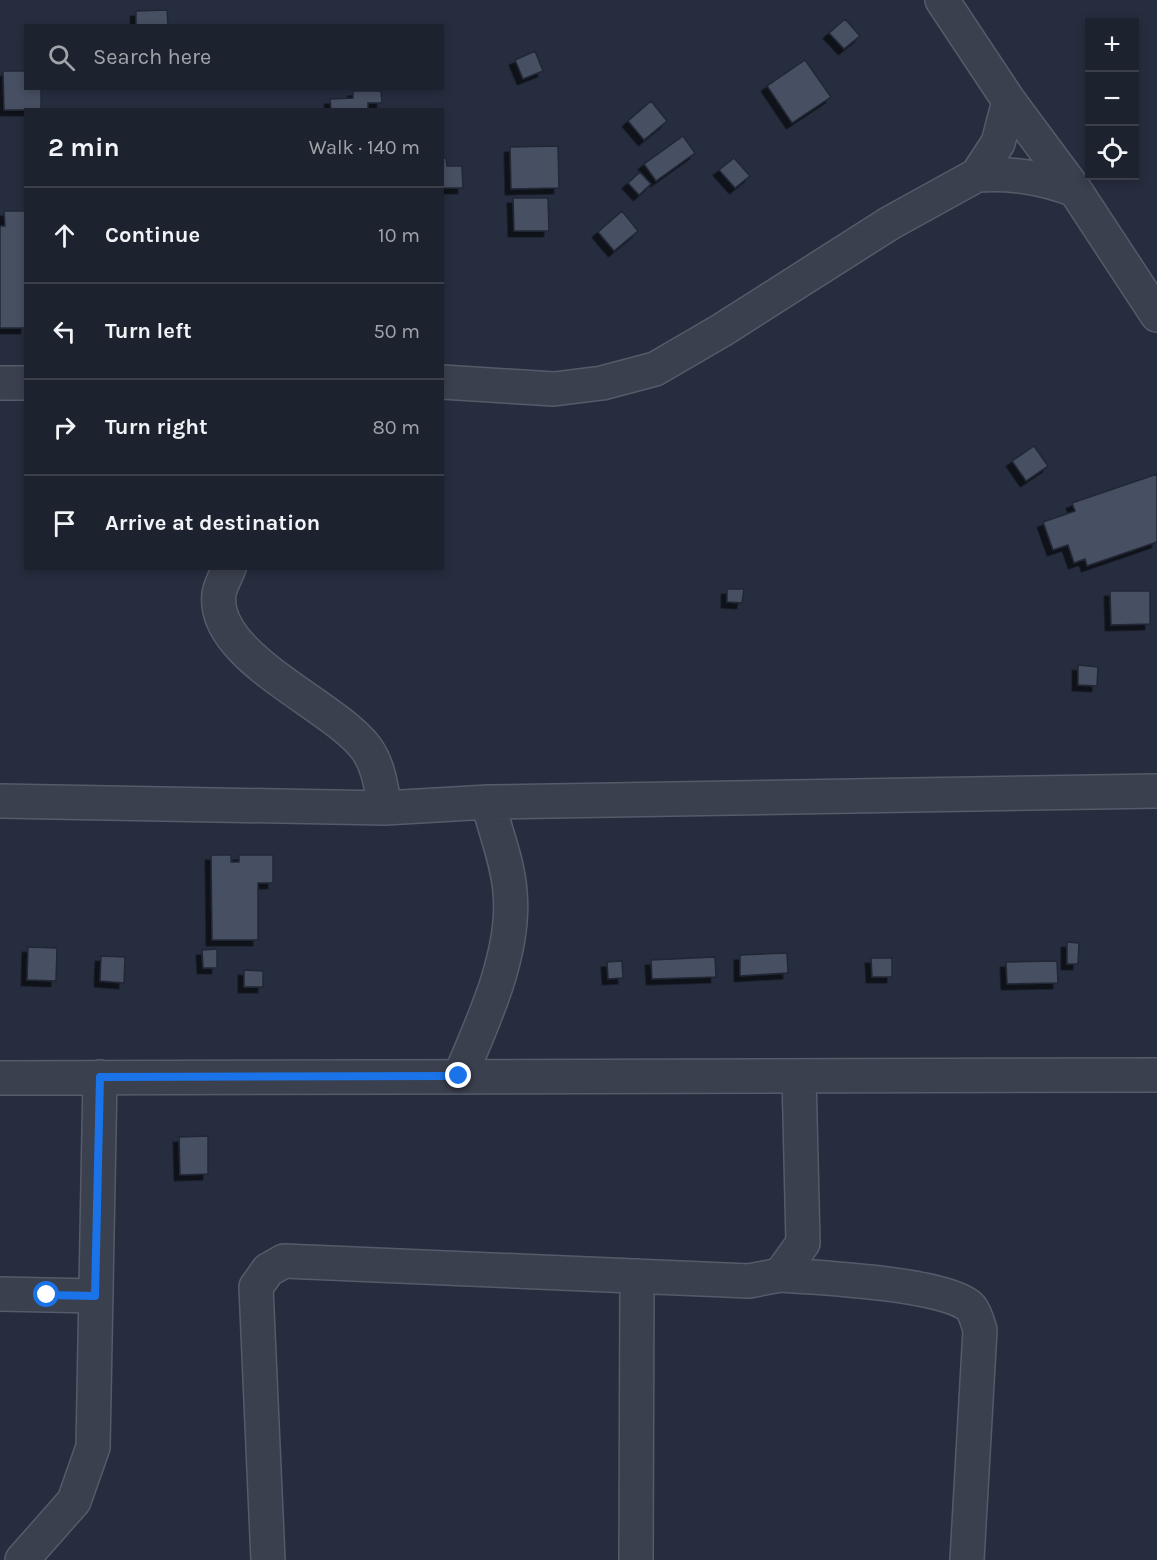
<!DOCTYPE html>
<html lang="en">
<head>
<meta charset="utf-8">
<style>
	body { margin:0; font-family:Karla,sans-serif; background:#252a36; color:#f1f3f6 }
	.controls { position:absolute; right:18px; top:18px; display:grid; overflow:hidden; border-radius:0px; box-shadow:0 3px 9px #0003 }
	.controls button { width:54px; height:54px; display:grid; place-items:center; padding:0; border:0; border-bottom:2px solid #3a3f4a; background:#1c222e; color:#f1f3f6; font:30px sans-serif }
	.stop { position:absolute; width:18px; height:18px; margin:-14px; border:4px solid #1a73e8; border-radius:50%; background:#fff }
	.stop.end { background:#1a73e8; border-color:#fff; box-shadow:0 2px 6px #0008 }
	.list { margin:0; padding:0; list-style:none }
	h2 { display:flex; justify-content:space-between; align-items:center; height:78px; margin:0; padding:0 24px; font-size:26px }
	h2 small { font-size:20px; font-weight:400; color:#a0a4aa }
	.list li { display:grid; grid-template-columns:39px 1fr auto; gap:18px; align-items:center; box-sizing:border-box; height:96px; padding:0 24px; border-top:2px solid #3a3f4a }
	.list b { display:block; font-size:22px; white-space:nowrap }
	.list em { font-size:20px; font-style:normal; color:#a0a4aa }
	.icon { flex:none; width:33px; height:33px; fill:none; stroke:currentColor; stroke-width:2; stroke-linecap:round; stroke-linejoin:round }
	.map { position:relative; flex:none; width:1157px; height:1560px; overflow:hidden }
	.search { position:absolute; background:#1c222e; box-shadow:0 3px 9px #0003; left:24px; top:24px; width:420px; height:66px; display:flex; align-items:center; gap:15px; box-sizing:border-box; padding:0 21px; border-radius:0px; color:#a0a4aa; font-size:22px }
	.panel { position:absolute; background:#1c222e; box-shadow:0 3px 9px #0003; left:24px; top:108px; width:420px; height:462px; border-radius:0px }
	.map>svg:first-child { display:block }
	.building { fill:#474f62; stroke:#212735; stroke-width:1.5; filter:url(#shadow) }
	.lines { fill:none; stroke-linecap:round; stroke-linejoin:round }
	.street-casing { stroke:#555b69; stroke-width:36 }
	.street { stroke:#3a404e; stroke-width:33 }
	.route { stroke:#1a73e8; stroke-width:8 }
</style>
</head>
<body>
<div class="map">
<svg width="1157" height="1560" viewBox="0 0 1157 1560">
	<defs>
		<filter id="shadow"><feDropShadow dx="-5.5" dy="5.5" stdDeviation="0" flood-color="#0009"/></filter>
	</defs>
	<rect width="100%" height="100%" fill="#262d3e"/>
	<path class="building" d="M167,10L168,26H136V11Z
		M845,19L860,36L844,49L829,33Z
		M535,51L543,71L523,79L515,60Z
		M805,60L831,97L792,123L767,86Z
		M3,71H26V88H41V110H4Z
		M353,91H381L382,103H368V110H331L330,99L353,98Z
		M651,101L667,121L644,140L628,121Z
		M683,136L695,153L656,181L644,164Z
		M558,146L559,188L511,189L510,147Z
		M442,158H446L447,166H462L463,188H442Z
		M734,158L750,176L735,188L719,170Z
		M640,172L651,184L639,195L628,183Z
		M513,198H548L549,231H514Z
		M4,211H26V328H0V226H5Z
		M622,211L638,231L614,251L598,232Z
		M1034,446L1048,466L1026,481L1012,461Z
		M1157,474V542L1087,566L1085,559L1074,563L1068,545L1053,550L1043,522L1075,511L1072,503Z
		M727,589H744L742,603L727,602Z
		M1110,591H1150V624L1111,625Z
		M1078,665L1098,667L1097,686L1078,685Z
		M211,855H231V862H239V855H273V883H258V940H212Z
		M1067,942L1079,943L1078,964H1067Z
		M28,947L57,948L56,981L27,980Z
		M217,949V968H203L202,950Z
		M787,953L788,973L740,976V955Z
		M101,956L125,957L124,983L100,981Z
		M715,957L716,977L652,979L651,960Z
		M871,958H892V977H872Z
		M622,961L623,978L608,979L607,962Z
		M1057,961L1058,983L1007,984L1006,962Z
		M244,970L263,971V987H244Z
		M208,1136V1174L180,1175L179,1137Z"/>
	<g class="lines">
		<g class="street-casing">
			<path id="street" d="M942,0L1009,101L1075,190L1157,315
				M977,175C1012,173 1041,177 1075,190
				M442,382L554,389L602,383L655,369L722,330L890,223L977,175L998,143L1009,101
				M0,383H26
				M229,568C226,576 220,586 219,594C211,657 333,704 366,748C379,766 381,787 385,808
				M0,801L385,808L488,802L1157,791
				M460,1076C483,1022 516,952 510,892C508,862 495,831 488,802
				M0,1078L1157,1075
				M780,1275C815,1277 951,1284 971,1308C975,1313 978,1323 980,1330L967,1560
				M0,1294L95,1296
				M22,1560L74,1501L93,1447L100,1077
				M268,1560L256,1287L268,1270L284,1261L749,1281L780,1275L803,1243L799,1076
				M636,1560L637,1276"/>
		</g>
		<use href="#street" class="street"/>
	</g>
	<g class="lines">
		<path class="route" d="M47,1295L95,1296L100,1077L459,1076"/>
	</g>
</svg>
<div class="controls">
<button>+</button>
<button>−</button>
<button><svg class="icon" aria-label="locate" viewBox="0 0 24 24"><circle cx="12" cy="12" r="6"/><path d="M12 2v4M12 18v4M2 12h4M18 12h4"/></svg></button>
</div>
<div class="stop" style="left:47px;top:1295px"></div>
<div class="stop end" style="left:459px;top:1076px"></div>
<div class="search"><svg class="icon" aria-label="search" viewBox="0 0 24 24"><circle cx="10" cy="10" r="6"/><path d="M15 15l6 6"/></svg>Search here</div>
<section class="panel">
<h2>2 min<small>Walk · 140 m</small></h2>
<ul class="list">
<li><svg class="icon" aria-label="ahead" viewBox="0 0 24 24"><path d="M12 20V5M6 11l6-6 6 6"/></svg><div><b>Continue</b></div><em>10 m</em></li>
<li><svg class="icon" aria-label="left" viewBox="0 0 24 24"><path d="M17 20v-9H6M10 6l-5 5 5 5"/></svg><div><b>Turn left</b></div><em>50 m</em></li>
<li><svg class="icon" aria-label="right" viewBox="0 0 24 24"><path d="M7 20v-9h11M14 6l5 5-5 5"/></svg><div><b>Turn right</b></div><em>80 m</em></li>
<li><svg class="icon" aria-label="arrive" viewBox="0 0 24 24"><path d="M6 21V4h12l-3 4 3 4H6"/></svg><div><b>Arrive at destination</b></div></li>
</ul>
</section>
</div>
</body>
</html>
